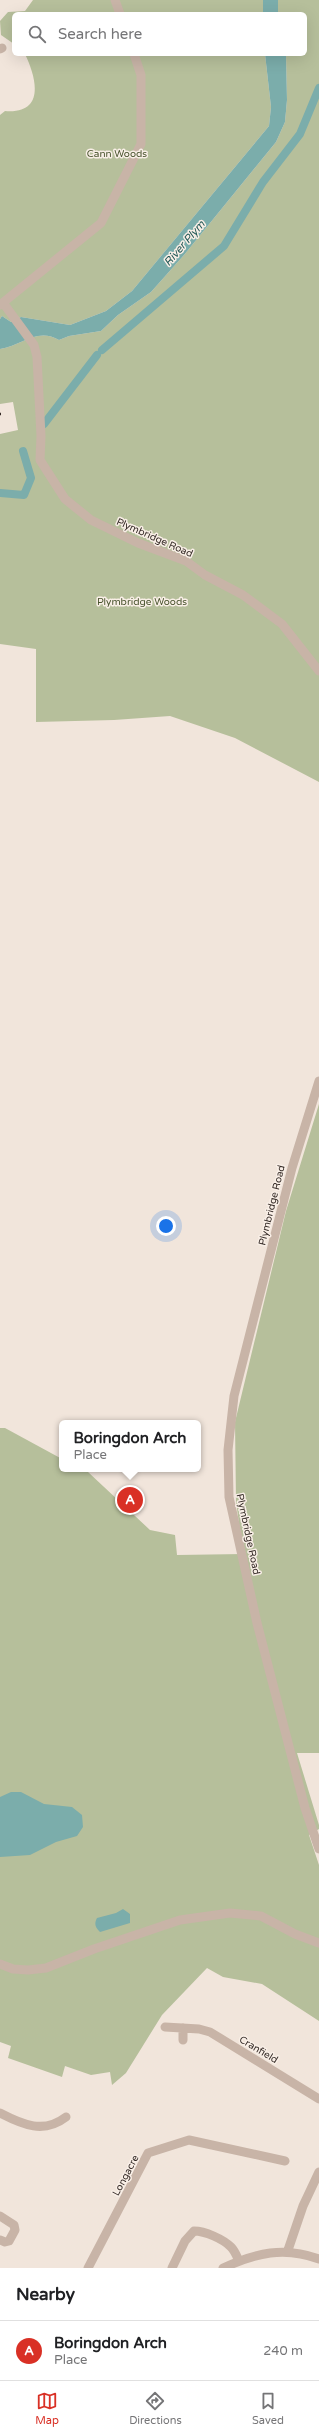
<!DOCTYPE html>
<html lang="en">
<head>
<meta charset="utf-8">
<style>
	body { margin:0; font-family:"Varela Round",sans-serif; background:#f6f6f6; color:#202124 }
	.you { position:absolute; left:166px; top:1226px; width:14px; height:14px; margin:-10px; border:3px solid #fff; border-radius:50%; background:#1a73e8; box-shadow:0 0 0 6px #1a73e833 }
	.badge { display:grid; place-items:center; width:26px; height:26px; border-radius:50%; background:#d93025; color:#fff; font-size:13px; font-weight:700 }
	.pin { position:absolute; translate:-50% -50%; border:2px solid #fff; box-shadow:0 1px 4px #0006 }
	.popup { position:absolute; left:59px; top:1420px; width:142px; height:52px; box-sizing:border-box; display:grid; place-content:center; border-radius:6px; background:#fff; filter:drop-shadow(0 1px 3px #0005); font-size:13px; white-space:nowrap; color:#757577 }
	.popup b { font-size:15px; color:#202124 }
	.popup::after { content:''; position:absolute; left:50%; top:100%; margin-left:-8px; border:8px solid transparent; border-top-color:#fff }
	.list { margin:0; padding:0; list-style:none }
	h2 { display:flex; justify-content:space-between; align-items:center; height:52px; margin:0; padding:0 16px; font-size:17px }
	h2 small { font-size:13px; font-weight:400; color:#757577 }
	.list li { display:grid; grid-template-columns:26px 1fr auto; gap:12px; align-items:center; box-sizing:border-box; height:60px; padding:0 16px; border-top:1px solid #e0e0e0 }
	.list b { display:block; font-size:15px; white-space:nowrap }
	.list p { margin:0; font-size:13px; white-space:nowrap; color:#757577 }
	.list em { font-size:13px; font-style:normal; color:#757577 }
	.icon { flex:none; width:22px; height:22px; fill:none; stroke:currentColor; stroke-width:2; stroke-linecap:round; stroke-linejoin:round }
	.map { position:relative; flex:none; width:319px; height:2268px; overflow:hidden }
	.search { position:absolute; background:#fff; box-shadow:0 4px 16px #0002; left:12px; right:12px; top:12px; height:44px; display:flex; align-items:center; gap:10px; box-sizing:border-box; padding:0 14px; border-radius:6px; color:#757577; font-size:15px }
	.sheet { height:112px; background:#fff }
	nav { display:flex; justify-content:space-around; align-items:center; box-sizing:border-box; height:56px; border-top:1px solid #e0e0e0; background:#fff; font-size:11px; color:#757577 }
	nav a { display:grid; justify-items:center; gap:2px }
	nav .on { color:#d93025 }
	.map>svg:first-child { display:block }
	.green { fill:#b6bf9b }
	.water { fill:#7badab }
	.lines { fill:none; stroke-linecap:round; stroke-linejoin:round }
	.canal { stroke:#7badab; stroke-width:8 }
	.minor { stroke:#c8b4a7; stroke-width:9 }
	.rail { stroke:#352b27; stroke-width:2.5; stroke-dasharray:1 3; stroke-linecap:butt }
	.labels { text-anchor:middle; stroke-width:3; stroke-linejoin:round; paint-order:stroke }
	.park-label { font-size:10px; fill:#47522c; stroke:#f9efe7 }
	.street-label { font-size:10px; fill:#352b27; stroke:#f9efe7 }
	.water-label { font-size:11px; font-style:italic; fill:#1e5554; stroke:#f9efe7 }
</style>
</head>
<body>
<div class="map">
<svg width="319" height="2268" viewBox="0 0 319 2268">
	<rect width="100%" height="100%" fill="#f1e5db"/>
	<path class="green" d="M33,0H263V14H14V44L1,35L0,21L8,12L25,11Z
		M278,0H319V782L235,738L170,716L114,720L36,722V649L0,644V434L18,430L13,402L0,404V349C21,346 37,327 59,340L69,336L101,331L118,315L151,292L184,255L276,142L285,122L287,100L286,54H305V14H278Z
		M25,54H265L271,107L269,126L132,291L106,311L70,325L21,317L11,322L2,316L0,319V115L5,111C45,114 37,79 25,54Z
		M319,1104V1753H297L319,1825V1829L309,1835L319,1865V2021L262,1984L223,1977L207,1968L162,2015L126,2073L112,2085L110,2072L91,2075L65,2066L62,2077L8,2058L11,2046L0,2042V1428H5L62,1459V1469H82L88,1472L150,1530L175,1535L177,1555L243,1554L236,1501L235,1422L286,1211Z"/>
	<path class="water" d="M263,0H278V14H263Z
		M265,54H286L287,100L285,122L276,142L184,255L151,292L118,315L101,331L69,336L59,340C37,327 21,346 0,349V319L2,316L11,322L21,317L70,325L106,311L132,291L269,126L271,107Z
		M11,1792H21L44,1804L72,1807L82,1815L83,1827L77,1836L56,1842L30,1855L0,1857V1797Z
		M123,1909L130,1914V1923L100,1932C95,1927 94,1924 97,1918L116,1913Z"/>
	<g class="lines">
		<path class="canal" d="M102,350L224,246L263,182L300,134L319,88
			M44,424L97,355
			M0,493L24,495L31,478L23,451"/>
		<path class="minor" d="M115,0L120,14
			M0,49L2,48
			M4,304L34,345L37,357L41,436L40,460L65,499L91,520L138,543L186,561L205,575L243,595L282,624L319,671
			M0,305L101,223L141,144V75L134,54
			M319,1081L292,1168L234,1396L228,1450L229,1497L257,1623L305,1808L319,1849
			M0,1964L13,1969L28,1970L46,1968L94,1949L180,1920L230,1913L261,1916L295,1934L319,1943
			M165,2027L199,2029L210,2032L319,2099
			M183,2040V2028
			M0,2113C23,2125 44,2134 66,2117
			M0,2216L14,2225L15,2230L9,2241L5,2242L0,2240
			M288,2250L303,2206L319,2172
			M88,2268L148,2153L189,2140L285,2161
			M172,2268L185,2241L194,2231C205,2231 223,2239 231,2247C235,2251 237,2257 239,2261
			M223,2268C256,2253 284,2246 319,2259"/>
		<path class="rail" d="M0,414H3"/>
	</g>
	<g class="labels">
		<g class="park-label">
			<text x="117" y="157">Cann Woods</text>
			<text x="142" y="605">Plymbridge Woods</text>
		</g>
		<g class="street-label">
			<text transform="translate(155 537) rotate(24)" y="4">Plymbridge Road</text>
			<text transform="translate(271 1205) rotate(-76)" y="4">Plymbridge Road</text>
			<text transform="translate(249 1534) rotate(78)" y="4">Plymbridge Road</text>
			<text transform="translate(259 2049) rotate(31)" y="4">Cranfield</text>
			<text transform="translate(125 2175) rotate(-62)" y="4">Longacre</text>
		</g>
		<g class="water-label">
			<text transform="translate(184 243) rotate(-49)" y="4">River Plym</text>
		</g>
	</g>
</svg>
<div class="you"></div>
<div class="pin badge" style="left:130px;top:1500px">A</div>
<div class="popup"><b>Boringdon Arch</b>Place</div>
<div class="search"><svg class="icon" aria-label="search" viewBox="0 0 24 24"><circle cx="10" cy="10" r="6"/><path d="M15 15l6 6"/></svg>Search here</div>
</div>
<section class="sheet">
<h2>Nearby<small></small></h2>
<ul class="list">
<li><span class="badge">A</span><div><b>Boringdon Arch</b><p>Place</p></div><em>240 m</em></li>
</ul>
</section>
<nav>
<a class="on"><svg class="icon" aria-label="map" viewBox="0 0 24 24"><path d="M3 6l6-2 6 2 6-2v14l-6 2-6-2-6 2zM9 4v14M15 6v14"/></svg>Map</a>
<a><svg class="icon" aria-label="directions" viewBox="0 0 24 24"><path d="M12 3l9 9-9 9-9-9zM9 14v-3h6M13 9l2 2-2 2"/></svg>Directions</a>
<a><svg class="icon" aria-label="saved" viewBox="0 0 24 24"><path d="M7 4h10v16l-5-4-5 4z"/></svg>Saved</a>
</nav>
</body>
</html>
